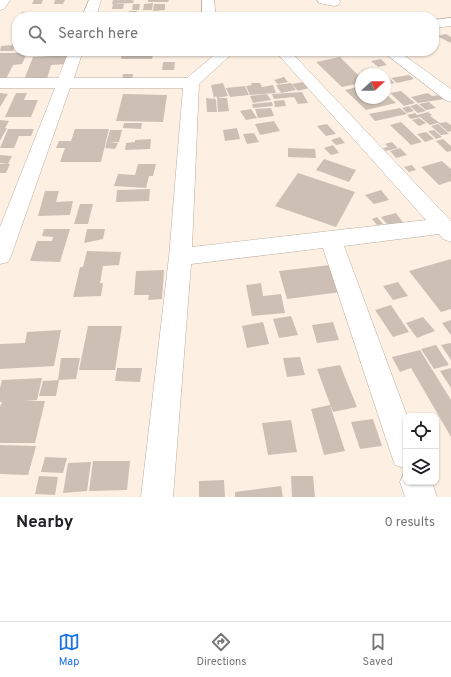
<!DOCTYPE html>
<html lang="en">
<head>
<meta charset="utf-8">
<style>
	body { margin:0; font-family:Overpass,sans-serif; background:#f2f2f2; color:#202124 }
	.controls { position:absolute; right:12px; bottom:12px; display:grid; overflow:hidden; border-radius:8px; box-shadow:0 1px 3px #0004 }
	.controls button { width:36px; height:36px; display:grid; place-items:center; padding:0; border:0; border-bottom:1px solid #e0e0e0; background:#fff; color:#202124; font:20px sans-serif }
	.compass { position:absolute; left:355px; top:68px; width:36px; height:36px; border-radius:50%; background:#fff; box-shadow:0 1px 3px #0004; rotate:69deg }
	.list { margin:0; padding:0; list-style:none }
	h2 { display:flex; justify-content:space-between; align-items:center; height:52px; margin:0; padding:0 16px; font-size:17px }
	h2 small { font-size:13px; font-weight:400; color:#757577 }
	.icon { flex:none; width:22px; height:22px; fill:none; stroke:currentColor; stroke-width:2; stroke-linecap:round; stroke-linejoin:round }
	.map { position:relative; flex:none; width:451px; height:497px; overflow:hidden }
	.search { position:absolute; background:#fff; box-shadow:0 1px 3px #0004; left:12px; right:12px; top:12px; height:44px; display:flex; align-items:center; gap:10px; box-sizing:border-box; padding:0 14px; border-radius:16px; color:#757577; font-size:15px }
	.sheet { height:124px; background:#fff }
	nav { display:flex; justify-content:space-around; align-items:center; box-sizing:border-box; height:56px; border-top:1px solid #e0e0e0; background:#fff; font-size:11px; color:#757577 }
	nav a { display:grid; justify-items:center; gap:2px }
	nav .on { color:#1a73e8 }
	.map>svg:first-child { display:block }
	.building { fill:#cdbfb4 }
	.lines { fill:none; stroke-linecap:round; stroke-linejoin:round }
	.minor-casing { stroke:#b9ada1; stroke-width:1 }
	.minor { fill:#fff; fill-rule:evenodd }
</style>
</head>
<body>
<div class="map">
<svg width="451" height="497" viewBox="0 0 451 497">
	<rect width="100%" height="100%" fill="#fdf0e3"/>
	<path class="building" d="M34,0H43L41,4H32Z
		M55,0H65L63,4H54Z
		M113,0H132L134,1L133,3L112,4Z
		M148,0H169L168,2H148Z
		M153,3L152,10H143L144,4Z
		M113,4H124L123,9H112Z
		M133,4H140L139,10H132Z
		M154,4H165V10L153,11Z
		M129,11H137L136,16H128Z
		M22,12H40L37,17H19Z
		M446,34L451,37V43L437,36Z
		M15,45L13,51H0L1,46Z
		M122,51H154L152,59H121Z
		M0,53H27L22,64L13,65L6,79H0Z
		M70,55L68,64L51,65L47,79L24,80L33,57Z
		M340,57L361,78V83L342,87L316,62Z
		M381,59L387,65L378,67L371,61Z
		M163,62H175L174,70H162Z
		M123,74H133L132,80H122Z
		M409,75L414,79L397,83L391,78Z
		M284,77L288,82L278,84L274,80Z
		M389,78L395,83L386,85L385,79Z
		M303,82L309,88L298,91L292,84Z
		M223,83L228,96L217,98L216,96L214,98L211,85Z
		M251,83H260L262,87L273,85L276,93L250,95L246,86L252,85Z
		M291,83L296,90L281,93L276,85Z
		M245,86L249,95L230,97L226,88Z
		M361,86V98H385V93L396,103L366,110L345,90Z
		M401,91L415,103L404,106L390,93Z
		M302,92L308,103L298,104L294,97L274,99L272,94Z
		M0,93L8,94L0,107Z
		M16,93H27L24,100H38L31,117H5Z
		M428,93L432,96L440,95L445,99L418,103L411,97Z
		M123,94L167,95L163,122L116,121Z
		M267,94L271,100L253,103L250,96Z
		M206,98L216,99L217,112H207Z
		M217,98H227L229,111L218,112Z
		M284,100L286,106L275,107L274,101Z
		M272,102L273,106L253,108L252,104Z
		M429,102L436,108L426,110L419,104Z
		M417,104L426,111L418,113L410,106Z
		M409,106L414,111L407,113L402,108Z
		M271,108L274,116L258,118L255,109Z
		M400,108L407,114L375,121L369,114Z
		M251,109L257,118L246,120L240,111Z
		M428,112L432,115L430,116L440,123L446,122L451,125V131L448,132L438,123L430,125L420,117L411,119L407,115L415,113L417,115Z
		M419,118L426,123L419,126L412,120Z
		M0,120L9,121L5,128H7L0,141Z
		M274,121L280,131L260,135L255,124Z
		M401,122L422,142L411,145L390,125Z
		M124,123H142L141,129L123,128Z
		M327,124L336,134L326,136L317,126Z
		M438,124L449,134L441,135L431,126Z
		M237,128L240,139L225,141L223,130Z
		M8,129H34L31,136H19L14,148H0Z
		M75,129H109L101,162H60L65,148H56L59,141H71Z
		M110,130H122L119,142H109L118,143L115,149L105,148Z
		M434,130L442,137L436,139L428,131Z
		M426,132L434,139L425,142L417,134Z
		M254,133L259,142L247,144L243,134Z
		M340,137L345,143L336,145L331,140Z
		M151,139L150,149L125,150L126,143L135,142V140Z
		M443,139L451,146V151L447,152L436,141Z
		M392,142L398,148L386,151L383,148L388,147L385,144Z
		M333,145L339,153L331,155L324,148Z
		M288,148L315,149L316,158L288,157Z
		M400,148L407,155L396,158L390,151Z
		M0,155L12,156L8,164L0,163Z
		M324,159L356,170L349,182L316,170Z
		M442,161L451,169V181L439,185L421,167Z
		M0,164H10L6,173H0Z
		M138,164H156L153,176H149L146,188L114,186L118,174L135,175Z
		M412,165L416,170L409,172L404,167Z
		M298,173L355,192L336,227L275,206Z
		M150,189L149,201L116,202L117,190Z
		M381,190L389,200L374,204L365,195Z
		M45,191H59L56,202L73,201L70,215L38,216Z
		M80,204H93L88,224H74Z
		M396,213L405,225L390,228L381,217Z
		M377,217L383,224L377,225L372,219Z
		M44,229H70L60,262L30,261L37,241H52L53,237L42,236Z
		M87,229H105L103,239L84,243Z
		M87,251L121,252L119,265L103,266L100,283H103L101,296L73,297L80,267H83Z
		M451,259V309L441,312L409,271Z
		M330,265L341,292L287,299L279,271Z
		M164,270L162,299L148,300L149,295H134L136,271Z
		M398,282L408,296L393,300L383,286Z
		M261,283L263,296L281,294L285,313L252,316L246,285Z
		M391,305L409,332L393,337L375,310Z
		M291,316L298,335L279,338L273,319Z
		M423,317L435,331L417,338L406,323Z
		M451,320V335L442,323Z
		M263,322L269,344L247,348L242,326Z
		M333,322L339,340L317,343L312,325Z
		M88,326H122L115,370H79Z
		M61,330L54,366L0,369V344L25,343L27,332Z
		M451,343V360L441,345Z
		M436,345L449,365L434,369L421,349Z
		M420,350L451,400V437L411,368L400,372L392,357Z
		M300,357L305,375L287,377L283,358Z
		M61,358H80L76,379L58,380Z
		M340,365L357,407L333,412L317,369Z
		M117,368H142L140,382L115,381Z
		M451,368V388L440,371Z
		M42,378L37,400L25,401H45L35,443H0V407L2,402H0V388L2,380Z
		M59,380L56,396H39L43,381Z
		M330,405L345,451L324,455L311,409Z
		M373,419L382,446L360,449L351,422Z
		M291,420L297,452L268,455L262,423Z
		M0,445L36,446L28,475L0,474Z
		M45,457L67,458L63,473L41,472Z
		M93,461H130L127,490L89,491Z
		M91,462L87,491L63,493L68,463Z
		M39,476L58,477L55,495L35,494Z
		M291,476H313L315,497H292Z
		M224,480L225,497H199V481Z
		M281,486L283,497H235V492Z"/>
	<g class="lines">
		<g class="minor-casing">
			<path id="minor" d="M0,0H10L4,9L0,10Z
				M89,0H101L96,17H82Z
				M202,0H214L216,17H202Z
				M317,0H339L340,2L338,5L334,6L319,3Z
				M451,18V26L434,28V20Z
				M69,51H83L74,78H187L219,51H235L199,84L192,247L426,220L275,51H290L451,221V242L443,239L439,234L344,246L407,416L406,469L395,465L391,454L323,248L191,264L173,497H141L169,257L183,88H70L11,256L8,262L0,264V227L55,88H0V78H58Z
				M382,51H398L451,89V102L445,100Z
				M405,471L406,482H432L437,497H405L400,482Z"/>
		</g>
		<use href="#minor" class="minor"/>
	</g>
</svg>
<div class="controls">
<button><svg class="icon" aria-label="locate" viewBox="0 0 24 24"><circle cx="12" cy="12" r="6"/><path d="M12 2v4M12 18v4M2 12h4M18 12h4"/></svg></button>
<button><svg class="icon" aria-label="layers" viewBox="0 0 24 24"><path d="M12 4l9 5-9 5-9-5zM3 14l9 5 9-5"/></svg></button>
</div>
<svg class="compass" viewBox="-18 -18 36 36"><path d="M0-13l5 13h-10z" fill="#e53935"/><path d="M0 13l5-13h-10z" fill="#757577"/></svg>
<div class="search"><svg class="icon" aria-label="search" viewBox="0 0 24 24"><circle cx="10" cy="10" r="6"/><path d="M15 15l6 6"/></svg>Search here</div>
</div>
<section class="sheet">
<h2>Nearby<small>0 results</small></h2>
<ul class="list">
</ul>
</section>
<nav>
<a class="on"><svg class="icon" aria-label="map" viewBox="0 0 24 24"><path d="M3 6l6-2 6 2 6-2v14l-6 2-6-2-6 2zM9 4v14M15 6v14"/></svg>Map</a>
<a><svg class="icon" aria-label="directions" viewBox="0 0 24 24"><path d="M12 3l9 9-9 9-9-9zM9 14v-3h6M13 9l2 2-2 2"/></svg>Directions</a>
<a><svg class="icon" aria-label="saved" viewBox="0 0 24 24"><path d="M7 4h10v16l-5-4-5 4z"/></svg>Saved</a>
</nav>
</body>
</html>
